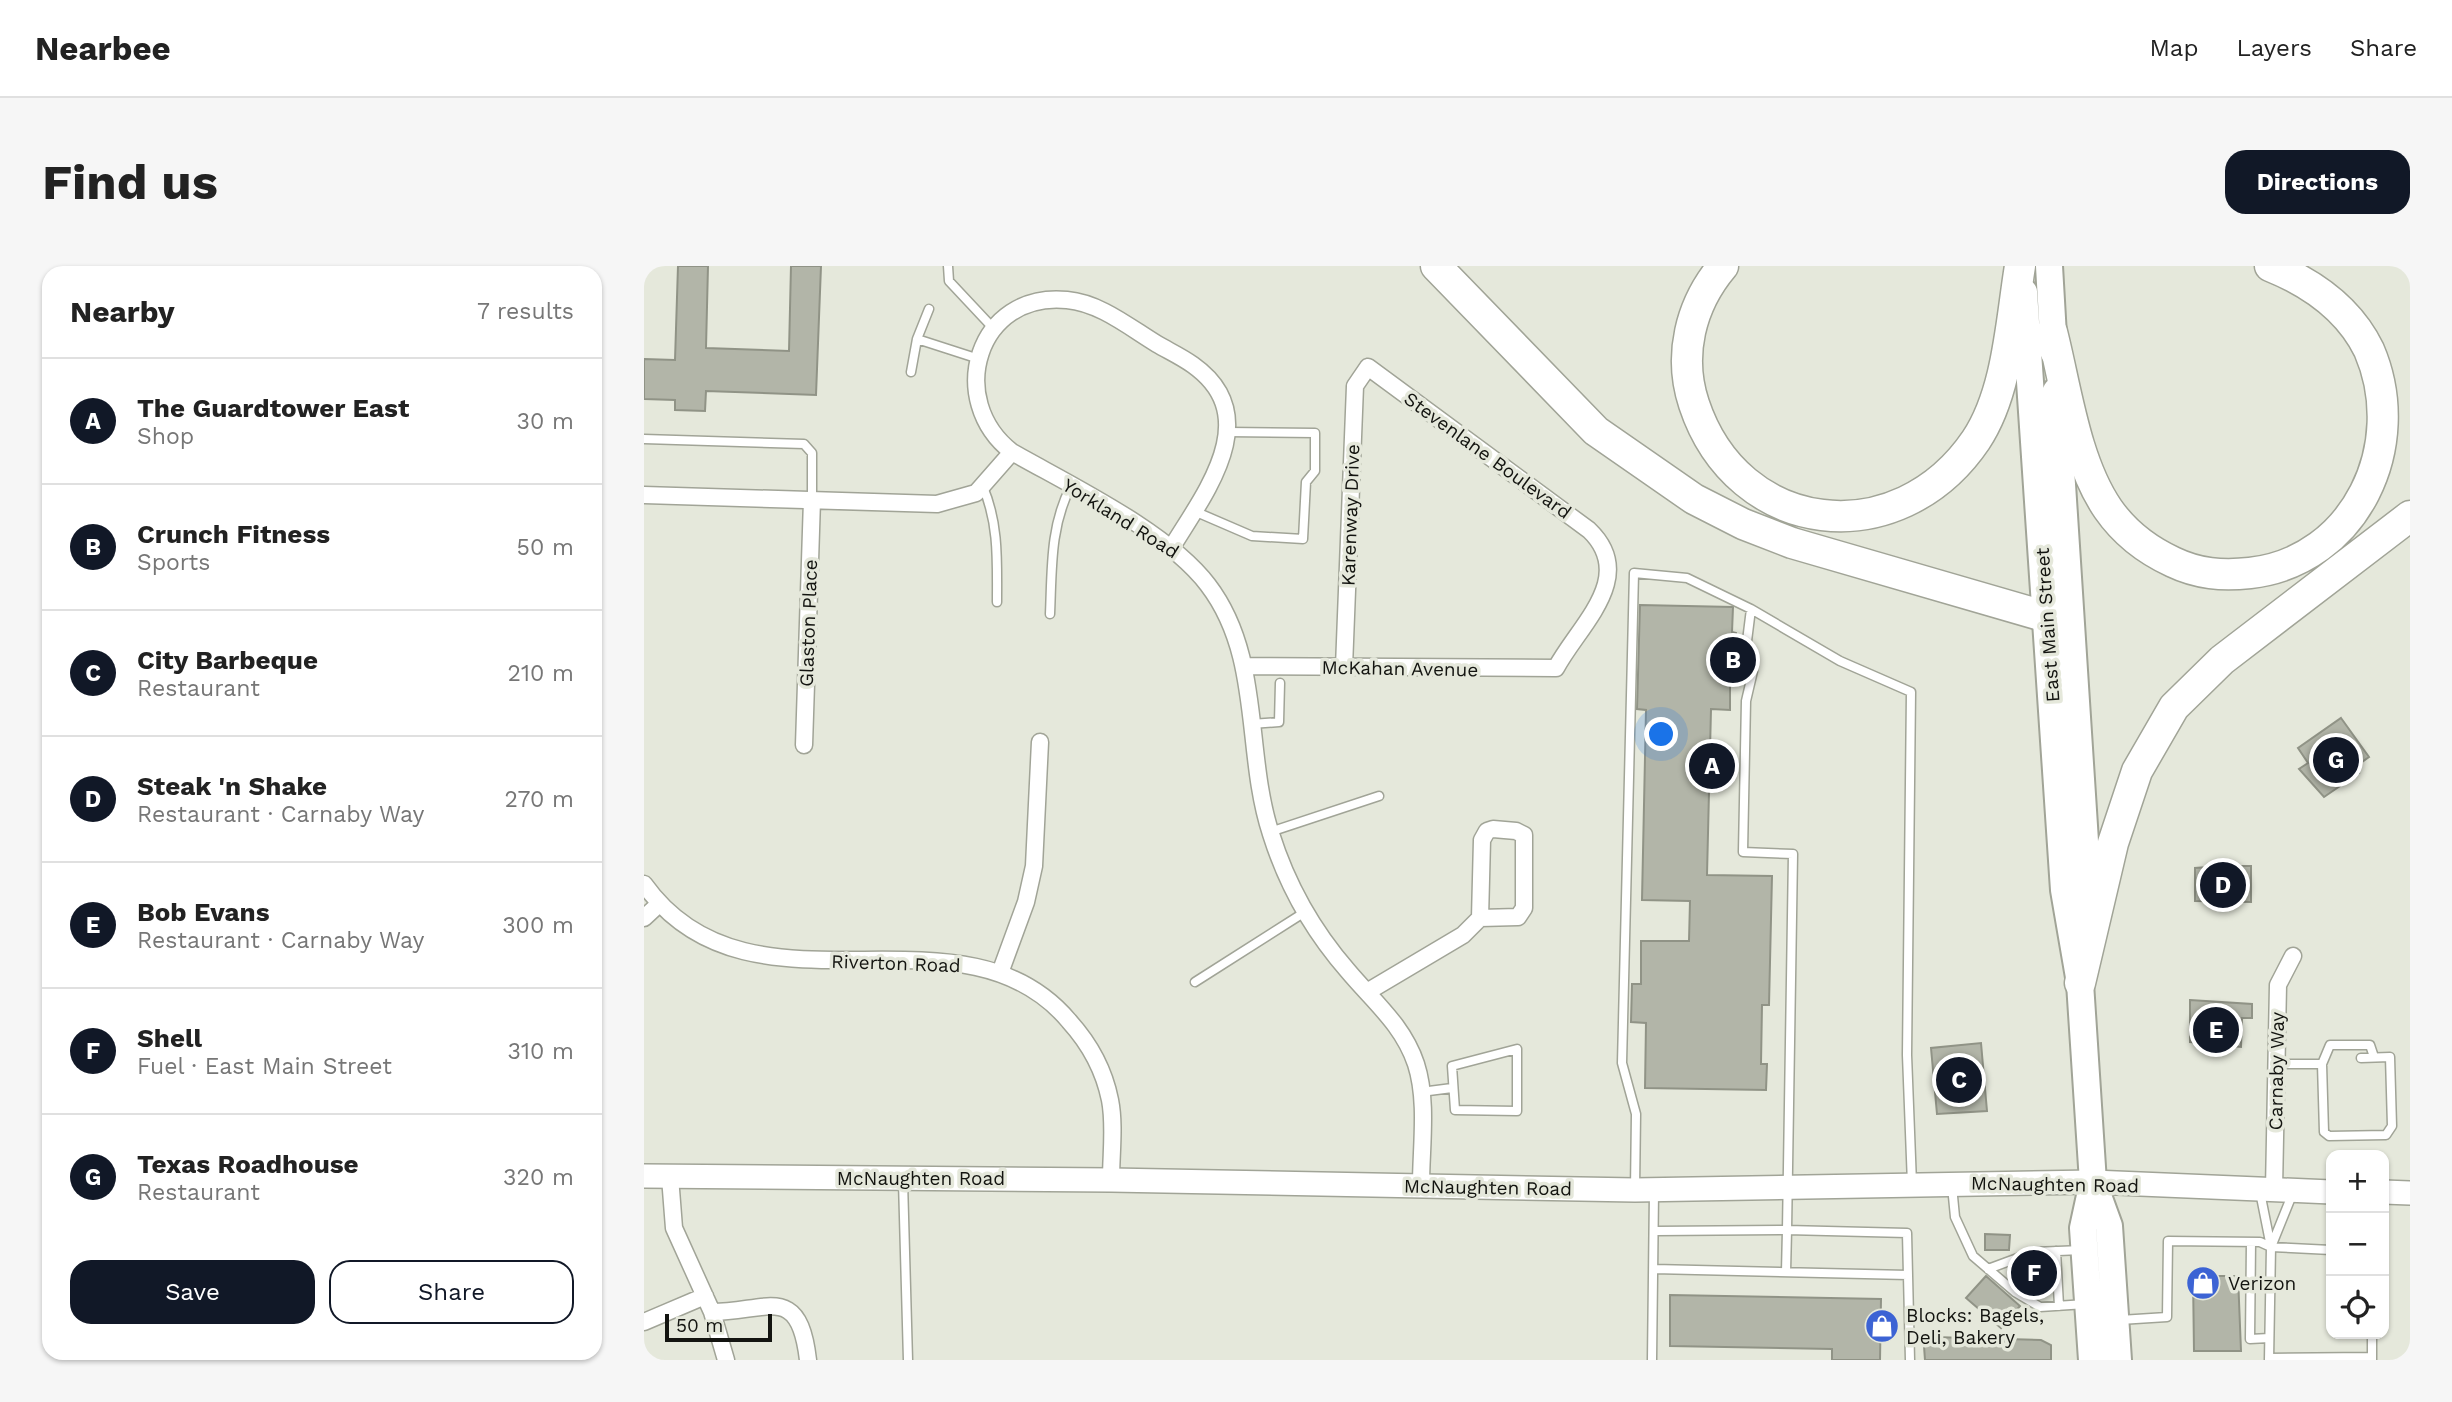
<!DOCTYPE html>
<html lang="en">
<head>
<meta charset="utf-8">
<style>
	body { margin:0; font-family:"Work Sans",sans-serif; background:#f6f6f6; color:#222 }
	.controls { position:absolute; right:21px; bottom:21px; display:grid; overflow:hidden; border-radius:14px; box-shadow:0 2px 5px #0004 }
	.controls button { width:63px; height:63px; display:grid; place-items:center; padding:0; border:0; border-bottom:2px solid #e0e0e0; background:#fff; color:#222; font:35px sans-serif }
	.scale { position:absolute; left:21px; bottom:18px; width:107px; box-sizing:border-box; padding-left:7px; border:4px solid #131410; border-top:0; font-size:19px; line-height:24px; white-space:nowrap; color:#131410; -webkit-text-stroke:5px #e5e8db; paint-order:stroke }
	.you { position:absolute; left:1018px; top:469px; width:24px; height:24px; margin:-18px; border:5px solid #fff; border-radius:50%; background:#1a73e8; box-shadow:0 0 0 10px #1a73e833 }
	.badge { display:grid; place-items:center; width:46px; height:46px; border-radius:50%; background:#111827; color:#fff; font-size:23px; font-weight:700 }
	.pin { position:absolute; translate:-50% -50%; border:4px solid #fff; box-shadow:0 2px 7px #0006 }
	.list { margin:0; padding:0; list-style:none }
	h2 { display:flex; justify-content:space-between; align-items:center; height:91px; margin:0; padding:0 28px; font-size:30px }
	h2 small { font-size:23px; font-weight:400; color:#767676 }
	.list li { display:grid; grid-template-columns:46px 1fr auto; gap:21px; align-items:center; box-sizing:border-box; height:126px; padding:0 28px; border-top:2px solid #e0e0e0 }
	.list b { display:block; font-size:26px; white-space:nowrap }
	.list p { margin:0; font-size:23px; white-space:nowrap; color:#767676 }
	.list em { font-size:23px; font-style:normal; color:#767676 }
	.actions { display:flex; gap:14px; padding:21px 28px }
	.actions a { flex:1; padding:16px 0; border:2px solid #111827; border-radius:21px; text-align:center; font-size:24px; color:#111827 }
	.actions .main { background:#111827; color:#fff }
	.icon { flex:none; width:38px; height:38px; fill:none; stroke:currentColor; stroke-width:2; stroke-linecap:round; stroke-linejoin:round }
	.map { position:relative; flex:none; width:1766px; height:1094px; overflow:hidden; border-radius:21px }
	header { display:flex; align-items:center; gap:42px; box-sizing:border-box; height:98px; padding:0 35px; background:#fff; border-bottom:2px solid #e0e0e0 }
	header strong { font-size:33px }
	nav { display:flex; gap:38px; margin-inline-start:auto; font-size:24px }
	.intro { display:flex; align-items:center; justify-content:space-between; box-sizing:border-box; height:168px; padding:0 42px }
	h1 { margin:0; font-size:49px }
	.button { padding:18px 32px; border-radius:21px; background:#111827; color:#fff; font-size:24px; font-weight:700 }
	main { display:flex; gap:42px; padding:0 42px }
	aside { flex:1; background:#fff; border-radius:21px; box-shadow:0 2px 5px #0004 }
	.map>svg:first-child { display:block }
	.building { fill:#b2b5a8; stroke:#909386; stroke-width:2 }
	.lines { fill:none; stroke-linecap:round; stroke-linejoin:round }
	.lane-casing { stroke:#a1a497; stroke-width:11 }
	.street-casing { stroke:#a1a497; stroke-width:19 }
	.secondary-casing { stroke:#a1a497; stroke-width:26 }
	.primary-casing { stroke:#a1a497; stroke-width:30 }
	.highway-casing { stroke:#a1a497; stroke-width:33 }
	.lane { stroke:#fff; stroke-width:8 }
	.street { stroke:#fff; stroke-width:16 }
	.secondary { stroke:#fff; stroke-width:23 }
	.primary { stroke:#fff; stroke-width:26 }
	.highway { stroke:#fff; stroke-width:30 }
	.labels { text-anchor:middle; stroke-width:7; stroke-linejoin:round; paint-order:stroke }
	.street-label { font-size:19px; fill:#131410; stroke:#e5e8db }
	.poi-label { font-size:19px; fill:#131410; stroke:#e5e8db; text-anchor:start }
</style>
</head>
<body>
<header>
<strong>Nearbee</strong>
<nav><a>Map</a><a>Layers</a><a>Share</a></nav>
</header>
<div class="intro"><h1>Find us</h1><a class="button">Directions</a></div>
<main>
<aside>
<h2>Nearby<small>7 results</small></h2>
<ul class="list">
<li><span class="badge">A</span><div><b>The Guardtower East</b><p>Shop</p></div><em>30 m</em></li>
<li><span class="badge">B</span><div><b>Crunch Fitness</b><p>Sports</p></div><em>50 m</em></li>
<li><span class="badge">C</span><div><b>City Barbeque</b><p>Restaurant</p></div><em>210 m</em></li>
<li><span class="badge">D</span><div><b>Steak 'n Shake</b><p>Restaurant · Carnaby Way</p></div><em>270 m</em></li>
<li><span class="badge">E</span><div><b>Bob Evans</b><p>Restaurant · Carnaby Way</p></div><em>300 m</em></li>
<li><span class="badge">F</span><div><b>Shell</b><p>Fuel · East Main Street</p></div><em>310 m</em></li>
<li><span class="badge">G</span><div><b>Texas Roadhouse</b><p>Restaurant</p></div><em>320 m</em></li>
</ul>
<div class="actions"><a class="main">Save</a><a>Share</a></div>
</aside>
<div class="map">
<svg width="1766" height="1094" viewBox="0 0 1766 1094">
	<rect width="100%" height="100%" fill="#e5e8db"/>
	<path class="building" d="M34,0H64L62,82L145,85L147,0H177L172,129L62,125L61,145L31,144V134L0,133V93L31,94Z
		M996,339L1089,341L1088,366L1092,367L1091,381H1095L1091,417H1086V444L1067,443L1063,609L1128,610L1125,739H1118L1117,798H1123L1122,824L1001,822L1002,757L987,756L988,718H997V675H1045L1046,635L998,634L1002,444L993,443Z
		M1697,452L1725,491L1711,501L1715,507L1680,531L1655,503L1664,497L1654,482Z
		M1579,600H1607V636L1551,635V602Z
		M1546,734L1608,738V752H1598L1597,781L1546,776Z
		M1337,777L1343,845L1293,848L1287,782Z
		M1341,968L1366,969L1365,984H1341Z
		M1406,994L1407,1017L1373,1019L1371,1000Z
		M1342,1010L1376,1040L1357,1062L1322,1032Z
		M1549,1010H1594L1597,1085H1550Z
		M1026,1029L1237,1033L1236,1094H1188V1083L1026,1080Z
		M1288,1071L1397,1074L1407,1079V1094H1281L1280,1080Z"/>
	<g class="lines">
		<g class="lane-casing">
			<path id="lane" d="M304,0L305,15L350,63
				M285,43L273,73L335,93
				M267,106L273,73
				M0,173L160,178L168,187V234
				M339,221C355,258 353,296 353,336
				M550,245L608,270L659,273L662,216L671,205V167L583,166
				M406,348C408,303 406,260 427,220
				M607,458L635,456L636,417
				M626,566L735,530
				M551,716L661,646
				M873,783V845L811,844L808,800Z
				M1631,798H1678L1680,866L1685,870L1742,869L1748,860L1746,791L1717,792
				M1678,798L1686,779H1726L1730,791
				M777,826L808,822
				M259,915L264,1094
				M1308,920L1311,951L1329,990L1371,1026L1396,1041L1442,1038
				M991,923L992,848L978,797L990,307L1043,312L1107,343L1196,395L1267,426L1263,789L1268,918
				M1616,926L1627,981L1648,929
				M1012,965L1143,964L1149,588L1099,586L1102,435L1109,405L1103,375L1107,343
				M1607,976L1606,1073L1625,1072
				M1412,985L1415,1040
				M1010,1003L1264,1009
				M1344,1003L1390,986L1438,984
				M1142,1006L1143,964L1263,967L1266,1094
				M1476,1054L1523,1051L1524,975L1616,976L1627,981L1687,984
				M1625,1092L1728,1091
				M1008,1094L1010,926
				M1625,1094L1627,981
				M1728,1094V1068"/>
		</g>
		<g class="street-casing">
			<path id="street" d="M0,229L293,238L332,227L368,186
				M528,281C560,228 622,151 549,99C538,91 525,85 513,78C485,61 456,37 423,34C333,25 301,134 368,186C428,220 524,266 564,319C619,391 600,486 627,568C643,619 669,665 704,705C730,736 759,759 772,798C784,835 777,881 777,919
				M601,400L912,402C935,359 994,311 945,264L724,101L711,120L700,401
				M160,479L168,234
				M849,563L872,565L880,569V642L874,651L836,652L838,574L843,565Z
				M0,618C106,767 317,626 425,755C445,777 460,804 466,834C471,859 467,888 467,914
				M0,652L14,639
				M356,707L382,636L390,600L396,476
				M723,726L819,669L836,652
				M26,911L30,962L68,1046L82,1094
				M1630,923L1634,719L1649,690
				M68,1046C123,1046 155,1016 164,1094
				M0,1056L61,1030"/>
		</g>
		<g class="secondary-casing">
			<path id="secondary" d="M0,910L467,914L991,924L1449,916L1687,926
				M1740,926L1766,927"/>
		</g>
		<g class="primary-casing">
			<path id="primary" d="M1405,0L1410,87
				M1380,26L1420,624L1436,717L1449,916L1465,960L1474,1094
				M1412,125L1444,622L1442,653
				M1448,1094L1439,962L1449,916"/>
		</g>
		<g class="highway-casing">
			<path id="highway" d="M792,0L952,165L1050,233L1099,258L1148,277L1403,351
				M1079,0C1046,39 1034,90 1050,138C1094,271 1254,289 1332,174C1364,126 1367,55 1376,0
				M1408,66C1422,121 1431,195 1464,243C1480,266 1503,284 1529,296C1554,308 1578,310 1606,307C1712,295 1766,179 1725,84C1705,43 1668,17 1626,0
				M1436,717L1469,577L1493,505L1530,441L1578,394L1766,250"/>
		</g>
		<use href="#lane" class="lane"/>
		<use href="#street" class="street"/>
		<use href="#secondary" class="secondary"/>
		<use href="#primary" class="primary"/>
		<use href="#highway" class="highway"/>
	</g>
	<defs>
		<g id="shop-disc" transform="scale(1.75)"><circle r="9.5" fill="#3c63d4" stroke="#e5e8db"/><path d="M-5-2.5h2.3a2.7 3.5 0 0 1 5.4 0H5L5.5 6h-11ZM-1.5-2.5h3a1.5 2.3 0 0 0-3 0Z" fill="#fff"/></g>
	</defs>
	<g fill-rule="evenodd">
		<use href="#shop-disc" x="1559" y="1017"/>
		<use href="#shop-disc" x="1238" y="1060"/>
	</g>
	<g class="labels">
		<g class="street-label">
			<text transform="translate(844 189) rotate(36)" y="7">Stevenlane Boulevard</text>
			<text transform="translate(706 249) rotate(-88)" y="7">Karenway Drive</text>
			<text transform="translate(477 252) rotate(32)" y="7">Yorkland Road</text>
			<text transform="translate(164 357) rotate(-88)" y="7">Glaston Place</text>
			<text transform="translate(1403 359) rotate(-94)" y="7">East Main Street</text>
			<text transform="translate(756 402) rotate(1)" y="7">McKahan Avenue</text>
			<text transform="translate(252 697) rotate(2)" y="7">Riverton Road</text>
			<text transform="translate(1632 805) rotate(-89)" y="7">Carnaby Way</text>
			<text x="277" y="919">McNaughten Road</text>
			<text transform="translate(1411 918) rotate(1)" y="7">McNaughten Road</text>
			<text transform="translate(844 921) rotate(1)" y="7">McNaughten Road</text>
		</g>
		<g class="poi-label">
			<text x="1584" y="1024">Verizon</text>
			<text x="1262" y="1056">Blocks: Bagels,<tspan x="1262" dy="22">Deli, Bakery</tspan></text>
		</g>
	</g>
</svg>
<div class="controls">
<button>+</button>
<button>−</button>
<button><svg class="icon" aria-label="locate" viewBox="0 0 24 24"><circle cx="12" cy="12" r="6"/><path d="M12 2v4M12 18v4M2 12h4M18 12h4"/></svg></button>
</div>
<div class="scale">50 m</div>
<div class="you"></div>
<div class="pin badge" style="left:1068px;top:500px">A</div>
<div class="pin badge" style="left:1089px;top:394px">B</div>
<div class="pin badge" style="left:1315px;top:814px">C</div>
<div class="pin badge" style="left:1579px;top:619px">D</div>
<div class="pin badge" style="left:1572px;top:764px">E</div>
<div class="pin badge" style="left:1390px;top:1007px">F</div>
<div class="pin badge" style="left:1692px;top:494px">G</div>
</div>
</main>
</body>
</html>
